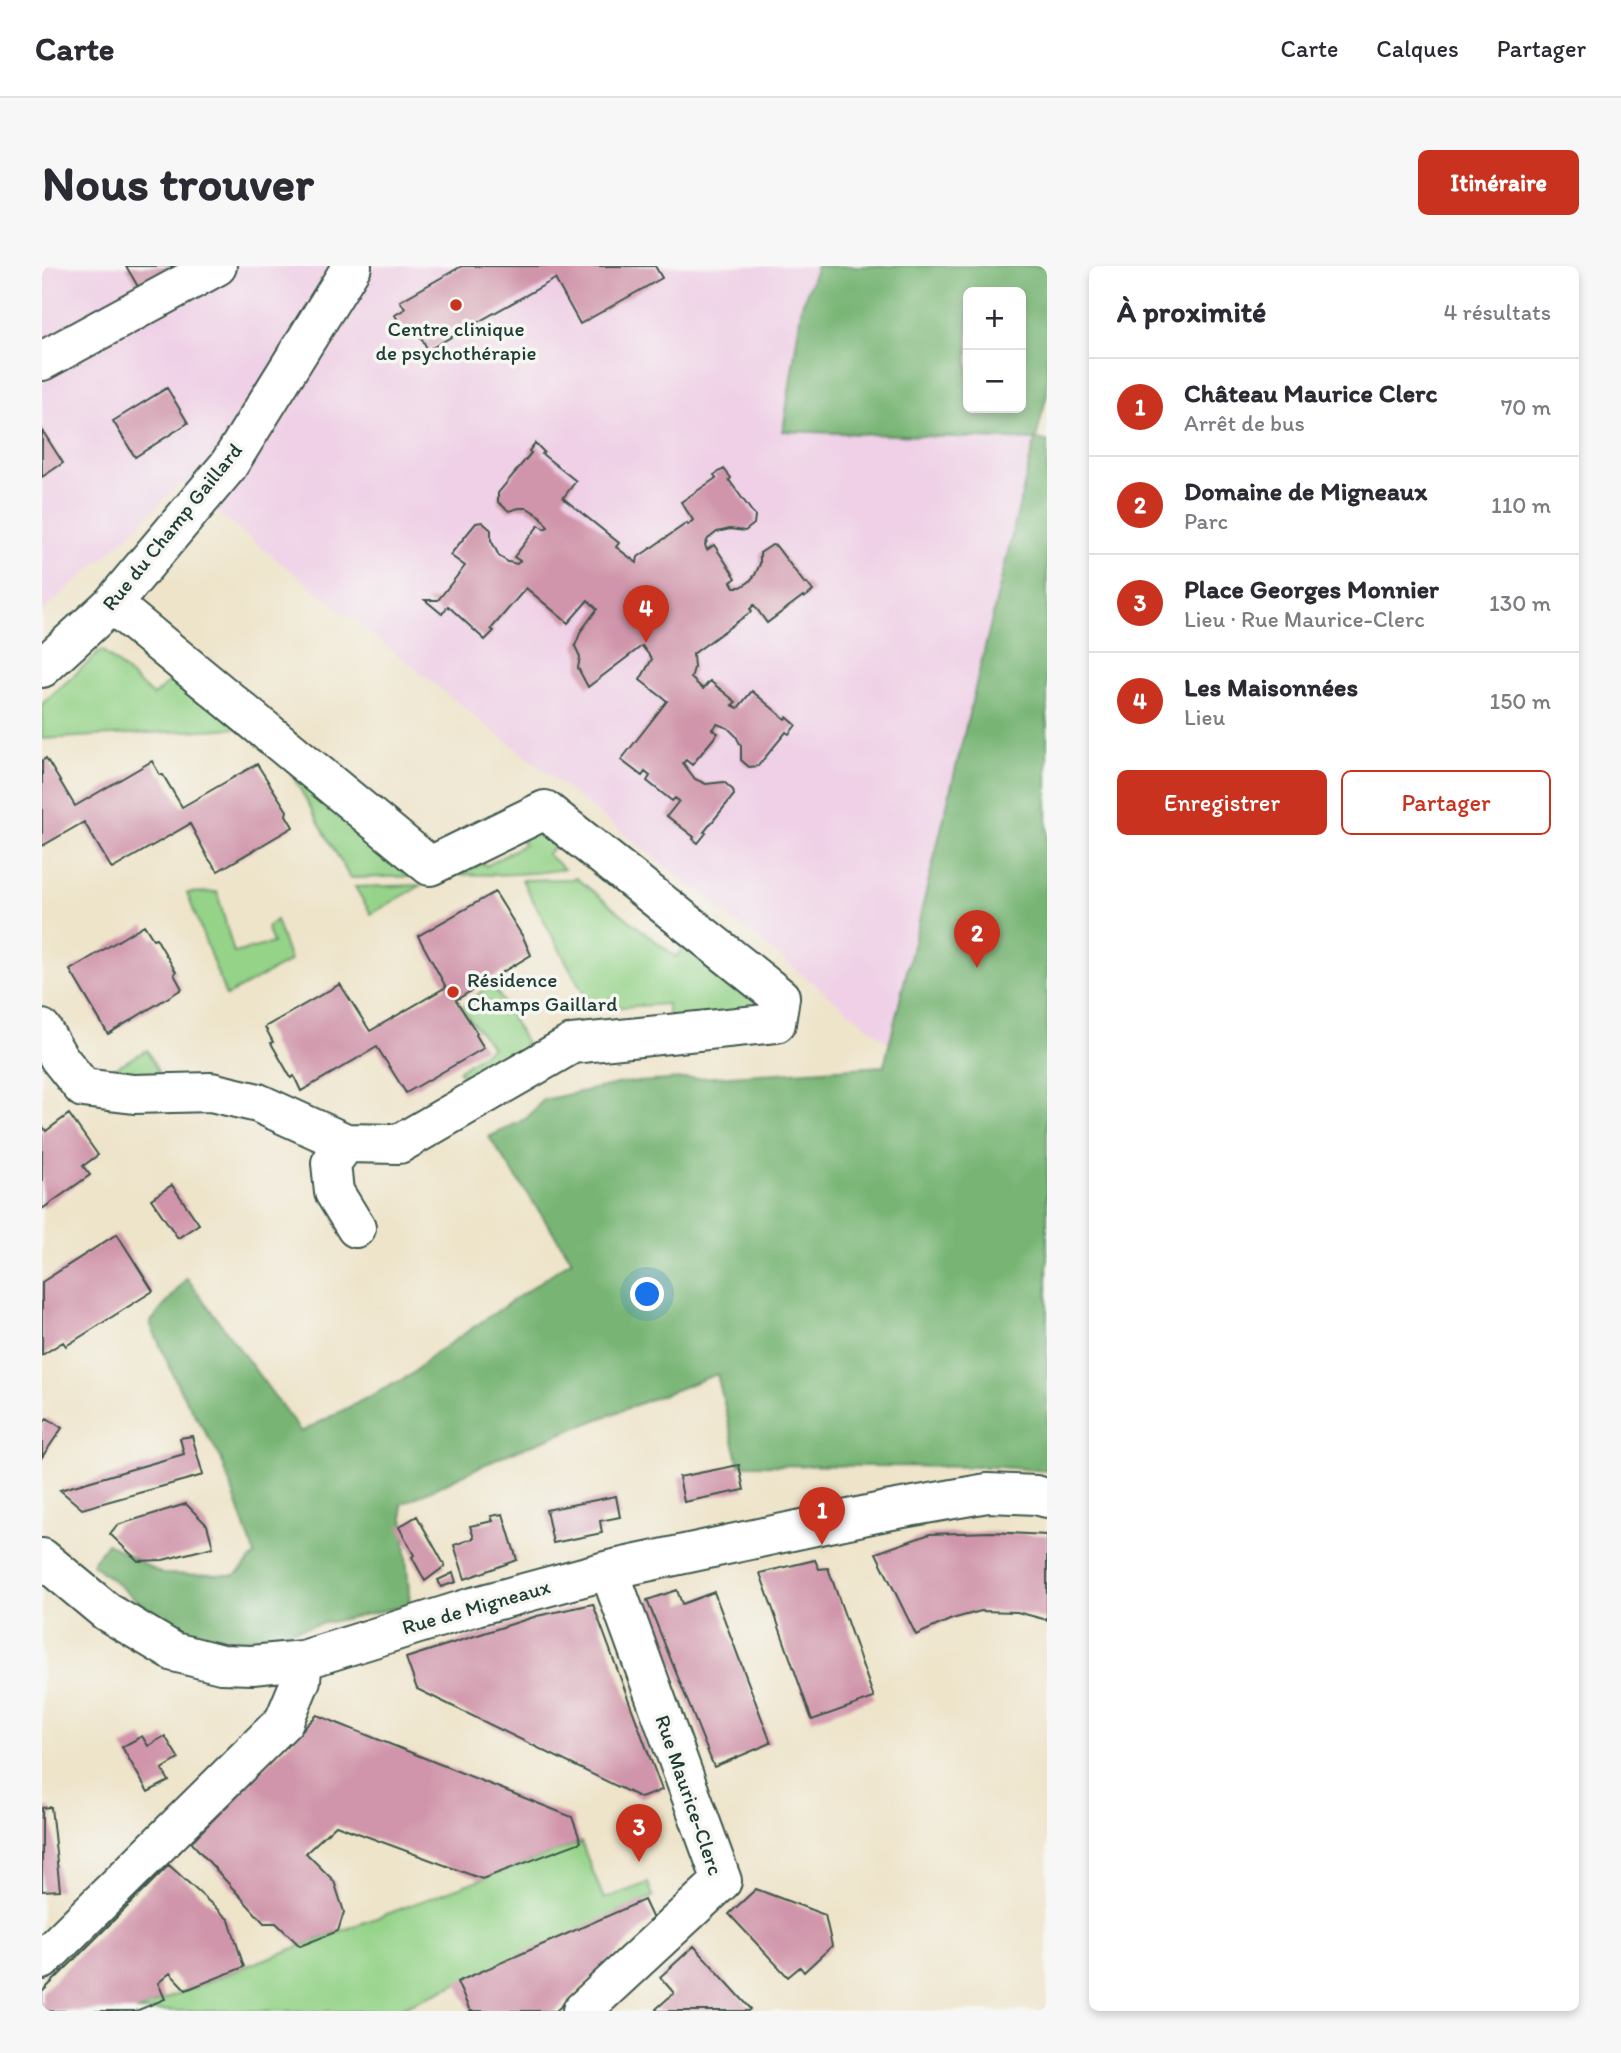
<!DOCTYPE html>
<html lang="fr">
<head>
<meta charset="utf-8">
<style>
	body { margin:0; font-family:Itim,sans-serif; background:#f7f7f7; color:#2b2b33 }
	.controls { position:absolute; right:21px; top:21px; display:grid; overflow:hidden; border-radius:10px; box-shadow:0 4px 10px #0003 }
	.controls button { width:63px; height:63px; display:grid; place-items:center; padding:0; border:0; border-bottom:2px solid #e1e1e2; background:#fff; color:#2b2b33; font:35px sans-serif }
	.you { position:absolute; left:606px; top:1029px; width:24px; height:24px; margin:-18px; border:5px solid #fff; border-radius:50%; background:#1a73e8; box-shadow:0 0 0 10px #1a73e833 }
	.badge { display:grid; place-items:center; width:46px; height:46px; border-radius:50%; background:#c8321e; color:#fff; font-size:23px; font-weight:700 }
	.pin { position:absolute; translate:-50% -58px; filter:drop-shadow(0 2px 4px #0008) }
	.pin::after { content:''; position:absolute; top:37px; width:24px; height:21px; background:inherit; clip-path:polygon(0 0,100% 0,50% 100%) }
	.list { margin:0; padding:0; list-style:none }
	h2 { display:flex; justify-content:space-between; align-items:center; height:91px; margin:0; padding:0 28px; font-size:30px }
	h2 small { font-size:23px; font-weight:400; color:#7c7c81 }
	.list li { display:grid; grid-template-columns:46px 1fr auto; gap:21px; align-items:center; box-sizing:border-box; height:98px; padding:0 28px; border-top:2px solid #e1e1e2 }
	.list b { display:block; font-size:26px; white-space:nowrap }
	.list p { margin:0; font-size:23px; white-space:nowrap; color:#7c7c81 }
	.list em { font-size:23px; font-style:normal; color:#7c7c81 }
	.actions { display:flex; gap:14px; padding:21px 28px }
	.actions a { flex:1; padding:16px 0; border:2px solid #c8321e; border-radius:10px; text-align:center; font-size:24px; color:#c8321e }
	.actions .main { background:#c8321e; color:#fff }
	.map { position:relative; flex:none; width:1005px; height:1745px; overflow:hidden; border-radius:10px }
	header { display:flex; align-items:center; gap:42px; box-sizing:border-box; height:98px; padding:0 35px; background:#fff; border-bottom:2px solid #e1e1e2 }
	header strong { font-size:33px }
	nav { display:flex; gap:38px; margin-inline-start:auto; font-size:24px }
	.intro { display:flex; align-items:center; justify-content:space-between; box-sizing:border-box; height:168px; padding:0 42px }
	h1 { margin:0; font-size:49px }
	.button { padding:18px 32px; border-radius:10px; background:#c8321e; color:#fff; font-size:24px; font-weight:700 }
	main { display:flex; gap:42px; padding:0 42px }
	aside { flex:1; background:#fff; border-radius:10px; box-shadow:0 4px 10px #0003 }
	.map>svg:first-child { display:block }
	.built { fill:#efd0e6; fill-rule:evenodd }
	.green { fill:#95d389; stroke:#5a885e; stroke-width:2 }
	.forest { fill:#78b575; stroke:#4c7954; stroke-width:2; fill-rule:evenodd }
	.building { fill:#d095aa }
	.lines { fill:none; stroke-linecap:round; stroke-linejoin:round }
	.minor-casing { stroke:#3e564a; stroke-width:42 }
	.minor { stroke:#fff; stroke-width:38 }
	.poi-dot { fill:#c8321e; stroke:#f6f6f2; stroke-width:2.5 }
	.labels { text-anchor:middle; stroke-width:7; stroke-linejoin:round; paint-order:stroke }
	.poi-label { font-size:21px; fill:#1f3d34; stroke:#f6f6f2 }
	.street-label { font-size:21px; fill:#1f3d34; stroke:#f6f6f2 }
</style>
</head>
<body>
<header>
<strong>Carte</strong>
<nav><a>Carte</a><a>Calques</a><a>Partager</a></nav>
</header>
<div class="intro"><h1>Nous trouver</h1><a class="button">Itinéraire</a></div>
<main>
<div class="map">
<svg width="1005" height="1745" viewBox="0 0 1005 1745">
	<rect width="100%" height="100%" fill="#f6f6f2"/>
	<filter id="ink" filterUnits="userSpaceOnUse"><feTurbulence type="fractalNoise" baseFrequency=".0143" numOctaves="2"/><feDisplacementMap in="SourceGraphic" scale="14" xChannelSelector="R" yChannelSelector="G"/><feConvolveMatrix kernelMatrix="1 2 1 2 8 2 1 2 1" color-interpolation-filters="sRGB"/></filter>
	<filter id="wash" filterUnits="userSpaceOnUse"><feTurbulence type="fractalNoise" baseFrequency=".00686" numOctaves="4" result="noise"/><feDisplacementMap in="SourceGraphic" scale="28" xChannelSelector="R" yChannelSelector="G"/><feGaussianBlur stdDeviation="1.57" result="paint"/><feColorMatrix in="noise" values="0 0 0 0 0 0 0 0 0 0 0 0 0 0 0 0 0 1.4 0 .05"/><feComposite in="paint" operator="in"/></filter>
	<g filter="url(#wash)">
		<rect width="100%" height="100%" fill="#eee4ca"/>
		<path class="built" d="M0,0H1005V125L847,777L138,217L88,268L0,346ZM926,26H979V142H926Z"/>
		<path class="green" d="M60,384L111,430L135,409L198,462L0,473V438Z
			M244,498L377,610L308,612Z
			M488,561L523,572L505,588L522,603C483,610 440,609 401,608L418,598L422,606L441,597L444,600L482,578L474,566Z
			M533,611L634,691L649,673L722,740L628,759L625,738L550,743L480,614L530,613Z
			M380,619L329,648L313,621Z
			M175,626L192,687L231,677L225,661L234,654L248,695L184,730L145,627Z
			M450,717L489,786L435,820L416,805L450,781L419,742Z
			M105,784L122,817L78,818L71,803Z
			M539,1576L562,1633L606,1617L611,1631L353,1745H94L202,1701Z"/>
		<path class="forest" d="M775,0H1005V128L994,173L1005,175V1205L957,1201L697,1199L675,1108L460,1190L360,1238L368,1339L203,1374L133,1364L50,1298L65,1277L120,1308L194,1309L213,1289L179,1192L137,1122L108,1057L145,1012L259,1166L369,1109L388,1091L530,994L447,871L485,852L501,834L580,817L842,800L993,174L741,165L760,39ZM926,26H979V142H926Z"/>
		<g id="blocks">
			<path class="building" d="M84,0H137L98,24Z
				M420,0H613L620,12L538,58L513,13L386,84L376,66L366,72L353,49L363,43L358,35Z
				M125,122L146,157L93,191L71,155Z
				M0,164L21,197L0,211Z
				M493,177L502,186L500,188L534,215L521,232L577,277L574,281L595,297L596,291L645,257L646,259L651,254L639,236L674,212L672,209L682,203L689,212L687,214L713,250L712,258L703,265L688,263L675,266L666,273L663,279L665,284L672,279L694,312L689,316L692,321H699L707,316L713,309L718,298V287L730,279L734,280L763,318L765,317L771,325L762,332L761,330L725,357L712,339L708,343L710,345L651,388L652,402L649,412L661,423L668,415L694,436L690,439L696,442L710,425L743,453L745,451L754,459L747,468L744,466L716,500L707,501L699,494V480L694,470L686,462L675,458L670,463L676,467L650,499L644,494L641,497L653,513L664,518L682,516L691,524L692,529L662,566L664,567L656,577L651,573L652,571L625,550L637,535L633,532L630,535L605,515L608,510L603,506L600,510L579,494L625,435L598,414L610,393L600,380L546,421L536,402L538,391L533,380L539,365L555,343L546,334L526,357L484,322L449,363L452,365L443,374L406,340L400,348L383,334H396L423,300L408,289L434,257L440,256L449,264V274L457,290L466,296L475,298L478,295L472,291L497,259L502,263L506,261L498,250L485,242H477L467,245L456,236V227L489,187L487,185Z
				M4,492L33,540L110,495L118,509H121L140,541L215,498L245,545L244,549L251,561L176,605L166,592L148,558L70,603L42,556L0,580V495Z
				M453,626L481,671L489,689L414,734L435,767L434,769L442,782L364,827L335,781L259,825L252,810L249,812L229,777L231,776L223,761L298,718L328,765L404,721L376,670Z
				M102,659L111,673L114,672L134,706L132,708L140,723L66,768L28,704Z
				M27,848L56,889L41,900L48,909L0,943V859L4,865Z
				M130,919L157,958L136,972L109,933Z
				M75,968L111,1025L24,1080L21,1076L0,1089V1016Z
				M5,1152L20,1162L0,1191V1159Z
				M150,1170L161,1209L40,1243L18,1224L142,1188L138,1172Z
				M697,1199L702,1224L642,1236L637,1211Z
				M574,1230L578,1251L558,1255L560,1267L511,1277L504,1244Z
				M144,1238L165,1259L171,1281L121,1294L96,1295L68,1268L75,1259Z
				M461,1248L475,1294L423,1313L412,1279L432,1272L428,1260L451,1255L449,1250Z
				M375,1250L403,1300L383,1315L370,1291L372,1289L357,1261Z
				M949,1266L1005,1269V1354L975,1346L939,1345L910,1353L874,1369L834,1287L888,1268Z
				M773,1294L777,1303L786,1302L832,1432L770,1454L718,1307Z
				M411,1307L414,1316L399,1321L396,1314Z
				M635,1324L640,1338L672,1326L729,1477L672,1501L605,1334Z
				M551,1338L620,1524L599,1532L375,1423L364,1392L495,1350Z
				M275,1449L530,1551L539,1576L440,1613L294,1559L264,1587L292,1615L302,1646L296,1665L258,1680L234,1657H222L149,1576Z
				M100,1470L106,1480L123,1470L137,1493L120,1503L127,1515L106,1526L80,1481Z
				M9,1541L18,1624L0,1625V1542Z
				M127,1599L187,1654L202,1701L144,1724L128,1707L116,1717L123,1733L94,1745H0V1726Z
				M714,1623L783,1649L790,1680L762,1706L758,1701L746,1711L687,1648Z
				M602,1634L611,1653L514,1745H428L415,1716Z
				M652,1680L709,1743L707,1745H616L614,1743L632,1727L618,1711Z"/>
		</g>
	</g>
	<g filter="url(#ink)">
		<use href="#blocks" fill-opacity="0" stroke="#3e564a" stroke-width="2"/>
		<g class="lines">
			<g class="minor-casing">
				<path id="minor" d="M0,95L175,0
					M0,402L70,338L186,200L310,0
					M0,763L17,792L41,822L92,828L169,826L216,837L304,877L357,878L530,778L734,757L738,731L503,544L388,600L70,338
					M304,877L289,897L292,926L314,962
					M0,1292L65,1346L132,1386L179,1398L210,1399L261,1394L434,1340L567,1304L844,1245L945,1227L994,1229L1005,1232
					M0,1694L242,1455L259,1414L261,1394
					M540,1745L680,1615L567,1304"/>
			</g>
			<use href="#minor" class="minor"/>
		</g>
	</g>
	<g class="poi-dot">
		<circle cx="414" cy="39" r="7"/>
		<circle cx="411" cy="726" r="7"/>
	</g>
	<g class="labels">
		<g class="poi-label">
			<text x="414" y="70">Centre clinique<tspan x="414" dy="24">de psychothérapie</tspan></text>
			<text x="425" y="721" text-anchor="start">Résidence<tspan x="425" dy="24">Champs Gaillard</tspan></text>
		</g>
		<g class="street-label">
			<text transform="translate(130 261) rotate(-51)" y="7">Rue du Champ Gaillard</text>
			<text transform="translate(434 1341) rotate(-16)" y="7">Rue de Migneaux</text>
			<text transform="translate(647 1529) rotate(71)" y="7">Rue Maurice-Clerc</text>
		</g>
	</g>
</svg>
<div class="controls">
<button>+</button>
<button>−</button>
</div>
<div class="you"></div>
<div class="pin badge" style="left:780px;top:1279px">1</div>
<div class="pin badge" style="left:935px;top:702px">2</div>
<div class="pin badge" style="left:597px;top:1596px">3</div>
<div class="pin badge" style="left:604px;top:377px">4</div>
</div>
<aside>
<h2>À proximité<small>4 résultats</small></h2>
<ul class="list">
<li><span class="badge">1</span><div><b>Château Maurice Clerc</b><p>Arrêt de bus</p></div><em>70 m</em></li>
<li><span class="badge">2</span><div><b>Domaine de Migneaux</b><p>Parc</p></div><em>110 m</em></li>
<li><span class="badge">3</span><div><b>Place Georges Monnier</b><p>Lieu · Rue Maurice-Clerc</p></div><em>130 m</em></li>
<li><span class="badge">4</span><div><b>Les Maisonnées</b><p>Lieu</p></div><em>150 m</em></li>
</ul>
<div class="actions"><a class="main">Enregistrer</a><a>Partager</a></div>
</aside>
</main>
</body>
</html>
